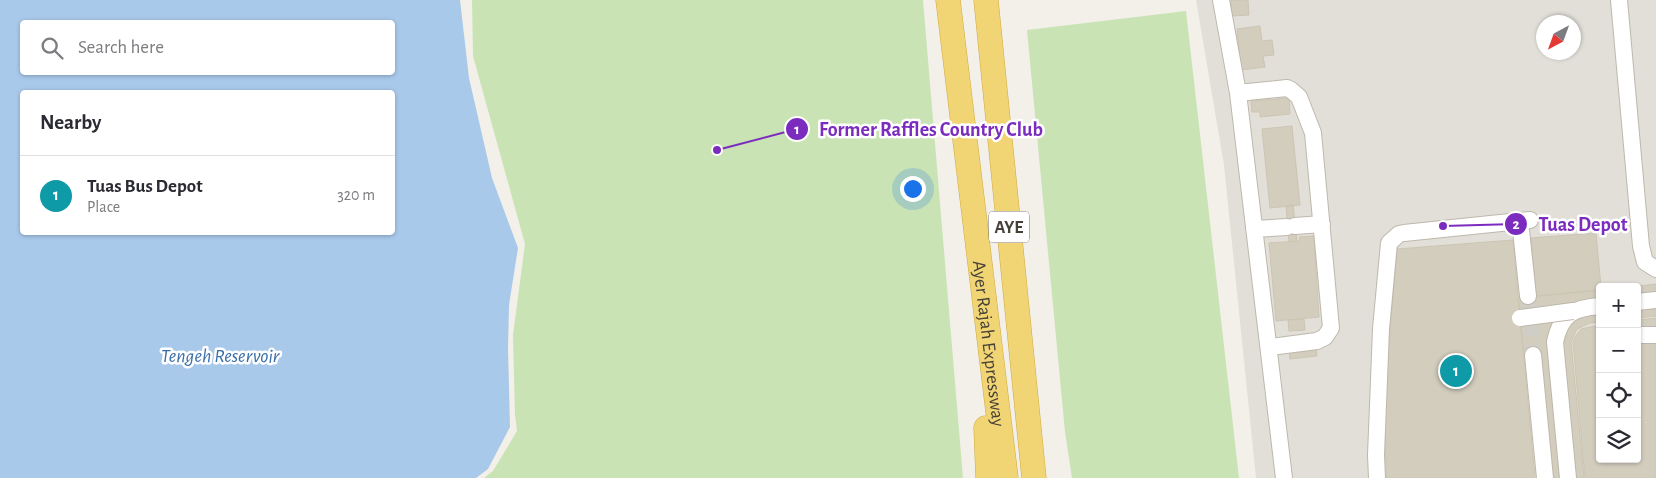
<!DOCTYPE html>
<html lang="en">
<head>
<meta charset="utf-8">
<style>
	body { margin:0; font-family:"Alegreya Sans",sans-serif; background:#f2f2f3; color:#2b2b33 }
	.controls { position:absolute; right:15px; bottom:15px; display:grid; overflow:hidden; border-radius:5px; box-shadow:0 1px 4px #0004 }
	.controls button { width:45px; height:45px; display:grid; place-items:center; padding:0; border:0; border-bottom:1px solid #e1e1e2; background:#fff; color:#2b2b33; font:25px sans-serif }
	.compass { position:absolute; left:1536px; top:15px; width:45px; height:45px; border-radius:50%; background:#fff; box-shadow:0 1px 4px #0004; rotate:221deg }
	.you { position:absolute; left:912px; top:188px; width:18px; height:18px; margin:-12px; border:4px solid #fff; border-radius:50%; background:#1a73e8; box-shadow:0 0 0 8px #1a73e833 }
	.badge { display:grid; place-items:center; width:32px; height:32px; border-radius:50%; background:#7c3aed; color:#fff; font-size:16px; font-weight:700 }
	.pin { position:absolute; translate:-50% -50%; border:2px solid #fff; box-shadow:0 1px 5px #0006 }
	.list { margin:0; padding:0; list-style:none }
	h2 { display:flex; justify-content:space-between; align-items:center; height:65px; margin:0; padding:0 20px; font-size:21px }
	h2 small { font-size:16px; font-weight:400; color:#7c7c81 }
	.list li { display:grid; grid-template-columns:32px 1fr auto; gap:15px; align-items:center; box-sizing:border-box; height:80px; padding:0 20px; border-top:1px solid #e1e1e2 }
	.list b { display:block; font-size:19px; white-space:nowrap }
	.list p { margin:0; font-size:16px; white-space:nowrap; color:#7c7c81 }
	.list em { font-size:16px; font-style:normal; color:#7c7c81 }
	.icon { flex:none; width:28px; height:28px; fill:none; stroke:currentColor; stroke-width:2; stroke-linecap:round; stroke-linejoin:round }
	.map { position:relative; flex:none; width:1656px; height:478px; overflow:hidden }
	.search { position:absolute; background:#fff; box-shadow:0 1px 4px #0004; left:20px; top:20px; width:375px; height:55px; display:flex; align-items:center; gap:12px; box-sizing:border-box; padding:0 18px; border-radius:5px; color:#7c7c81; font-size:19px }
	.panel { position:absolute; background:#fff; box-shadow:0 1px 4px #0004; left:20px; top:90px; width:375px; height:145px; border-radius:5px }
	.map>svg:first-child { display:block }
	.industrial { fill:#e2dfd9; fill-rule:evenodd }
	.green { fill:#c9e3b4 }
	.water { fill:#a9c9ea; fill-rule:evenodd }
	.building { fill:#d3cdbe; stroke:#cdc5b2 }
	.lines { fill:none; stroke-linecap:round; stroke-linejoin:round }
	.minor-tunnel { stroke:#cfcdc5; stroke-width:16; stroke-dasharray:16 8; stroke-linecap:butt }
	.minor-casing { stroke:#bdb8ab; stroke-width:18 }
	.highway-casing { stroke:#cfaa44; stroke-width:25 }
	.minor { stroke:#fff; stroke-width:16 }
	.highway { stroke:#f1d474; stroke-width:24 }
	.minor-bridge-casing { stroke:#bdb8ab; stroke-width:18; stroke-linecap:butt }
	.minor-bridge { stroke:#fff; stroke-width:16 }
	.labels { text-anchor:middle; stroke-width:5; stroke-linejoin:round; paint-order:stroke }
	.shield { fill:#fff; stroke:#7d7a73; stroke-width:1 }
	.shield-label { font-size:18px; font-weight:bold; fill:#454137 }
	.street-label { font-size:19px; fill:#454137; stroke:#fff }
	.water-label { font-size:20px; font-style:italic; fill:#3a6ea7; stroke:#fff }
	.leader { fill:none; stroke:#7b2cbf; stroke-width:2 }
	.callout-dot { fill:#7b2cbf; stroke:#fff; stroke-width:2 }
	.mark-label { font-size:15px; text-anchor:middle; font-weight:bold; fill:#fff }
	.callout-label { font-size:20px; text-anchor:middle; font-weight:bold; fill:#7b2cbf; stroke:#fff; stroke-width:5; stroke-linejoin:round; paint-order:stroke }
</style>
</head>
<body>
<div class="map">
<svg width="1656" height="478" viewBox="0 0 1656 478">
	<rect width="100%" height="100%" fill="#f2f0e8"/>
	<path class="industrial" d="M1196,0H1656V478H1256L1224,165ZM1544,22H1574V52H1544ZM1600,287H1637V459H1600Z"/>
	<path class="green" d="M472,0H923L963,478H484L493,471L517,431L515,415L513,335L525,244L473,56Z
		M1186,11L1239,478H1072L1065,432L1027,30Z"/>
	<path class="water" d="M0,0H460L469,78L492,178L518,248L509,305L508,349L510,427L488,469L476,478H0ZM22,22H392V72H22ZM22,92H392V232H22Z"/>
	<path class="building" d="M1231,0H1248L1249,15L1232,16Z
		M1260,26L1262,41L1272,40L1274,55L1263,56L1265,67L1241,70L1237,29Z
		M1289,98L1290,114L1260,117V112H1252L1251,101Z
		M1292,126L1300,205L1270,208L1262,129Z
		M1293,205L1297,241L1289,242L1286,206Z
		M1596,233L1601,287L1600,290L1536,296L1531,238Z
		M1314,236L1319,317L1276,321L1269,243L1300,241L1299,237Z
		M1513,240L1535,478H1386L1385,391L1397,249Z
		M1656,284V316L1637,318V287H1631Z
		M1600,290V322L1590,323L1577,329L1571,342L1584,478H1551L1528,351H1523L1518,298Z
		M1656,318V478H1585L1573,342L1575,337L1581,329L1600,325V459H1637V320Z
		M1304,319L1305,330L1289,331L1288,320Z
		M1316,348L1317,356L1290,359L1289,350Z"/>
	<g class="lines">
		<path class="minor-tunnel" d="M1528,296L1533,355"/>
		<g class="minor-casing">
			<path id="minor" d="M1221,0L1238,93L1284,478
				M1619,0L1641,246L1645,262L1656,269
				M1238,93L1287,88L1291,90L1299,97L1313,133L1331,328L1325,337L1317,341L1270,347
				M1520,221L1528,296
				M1295,226L1322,224
				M1254,229L1287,227
				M1637,302L1656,300
				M1641,335H1656
				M1533,355L1545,478
				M1377,478L1376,455L1381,329L1389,243L1399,234L1404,233L1530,220
				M1568,478L1555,342C1561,314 1573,308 1600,306"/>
		</g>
		<g class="highway-casing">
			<g id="highway">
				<path id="s1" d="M948,0L1006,478"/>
				<path d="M986,0L1034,478"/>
				<path d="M986,428L988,478"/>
			</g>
		</g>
		<use href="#minor" class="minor"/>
		<use href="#highway" class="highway"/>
		<g class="minor-bridge-casing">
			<path id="minor-bridge" d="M1520,318L1573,311"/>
		</g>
		<use href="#minor-bridge" class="minor-bridge"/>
	</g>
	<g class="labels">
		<rect class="shield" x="989" y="211.5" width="40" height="31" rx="4"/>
		<g class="shield-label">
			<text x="1009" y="233">AYE</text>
		</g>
		<g class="street-label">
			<text dy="7" stroke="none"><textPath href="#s1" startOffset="346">Ayer Rajah Expressway</textPath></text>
		</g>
		<g class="water-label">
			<text x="220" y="362">Tengeh Reservoir</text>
		</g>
	</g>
	<path class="leader" d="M717 150L797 129M1443 226L1516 224"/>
	<g class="callout-dot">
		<circle cx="717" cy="150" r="5"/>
		<circle cx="1443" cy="226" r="5"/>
		<circle cx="797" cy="129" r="12"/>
		<circle cx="1516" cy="224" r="12"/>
	</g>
	<g class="mark-label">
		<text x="797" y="134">1</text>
		<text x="1516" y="229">2</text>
	</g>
	<g class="callout-label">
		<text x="931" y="136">Former Raffles Country Club</text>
		<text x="1583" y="231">Tuas Depot</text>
	</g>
</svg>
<div class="controls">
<button>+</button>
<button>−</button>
<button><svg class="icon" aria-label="locate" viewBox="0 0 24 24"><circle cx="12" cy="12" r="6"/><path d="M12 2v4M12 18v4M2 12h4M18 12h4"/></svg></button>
<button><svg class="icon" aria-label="layers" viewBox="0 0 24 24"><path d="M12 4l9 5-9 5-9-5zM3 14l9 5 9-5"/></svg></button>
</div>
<svg class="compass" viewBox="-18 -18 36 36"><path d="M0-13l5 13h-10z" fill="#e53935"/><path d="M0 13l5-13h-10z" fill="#7c7c81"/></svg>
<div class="you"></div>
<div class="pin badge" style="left:1456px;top:371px;background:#0f9aa8">1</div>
<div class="search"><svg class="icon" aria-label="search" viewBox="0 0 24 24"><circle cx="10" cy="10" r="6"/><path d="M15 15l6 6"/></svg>Search here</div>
<section class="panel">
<h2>Nearby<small></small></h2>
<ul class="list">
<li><span class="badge" style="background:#0f9aa8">1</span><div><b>Tuas Bus Depot</b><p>Place</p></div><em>320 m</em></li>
</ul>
</section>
</div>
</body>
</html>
